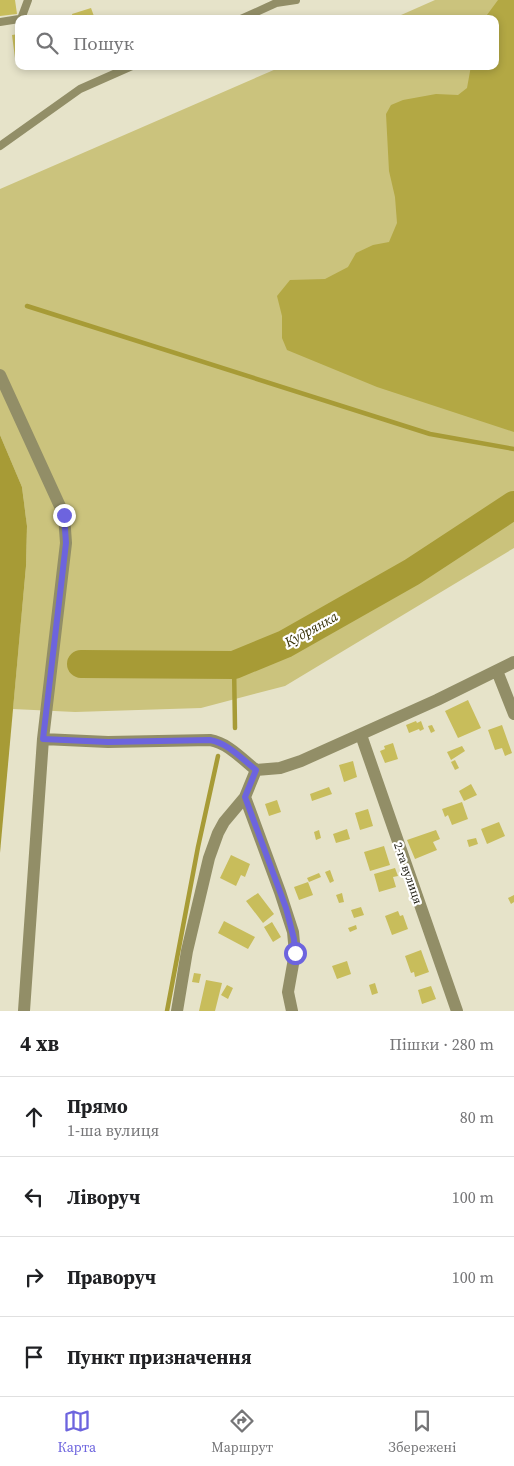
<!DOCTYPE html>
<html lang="uk">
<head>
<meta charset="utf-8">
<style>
	body { margin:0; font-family:"Source Serif 4",serif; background:#f6f6f6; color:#202124 }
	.stop { position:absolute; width:15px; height:15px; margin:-11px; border:4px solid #6d64de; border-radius:50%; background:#fff }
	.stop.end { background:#6d64de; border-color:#fff; box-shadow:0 1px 5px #0008 }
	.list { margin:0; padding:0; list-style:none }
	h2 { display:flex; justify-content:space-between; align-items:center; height:65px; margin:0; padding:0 20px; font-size:21px }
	h2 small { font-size:16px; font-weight:400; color:#757577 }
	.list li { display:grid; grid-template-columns:32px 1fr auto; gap:15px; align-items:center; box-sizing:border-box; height:80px; padding:0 20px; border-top:1px solid #e0e0e0 }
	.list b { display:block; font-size:19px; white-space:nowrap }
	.list p { margin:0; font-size:16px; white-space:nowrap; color:#757577 }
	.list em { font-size:16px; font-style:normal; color:#757577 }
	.icon { flex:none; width:28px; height:28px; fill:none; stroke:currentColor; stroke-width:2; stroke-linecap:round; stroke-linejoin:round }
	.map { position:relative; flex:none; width:514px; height:1011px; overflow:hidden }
	.search { position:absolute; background:#fff; box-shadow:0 2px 8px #0003; left:15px; right:15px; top:15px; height:55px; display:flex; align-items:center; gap:12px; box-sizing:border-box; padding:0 18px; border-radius:10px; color:#757577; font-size:19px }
	.sheet { height:385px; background:#fff }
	nav { display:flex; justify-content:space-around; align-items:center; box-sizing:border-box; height:70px; border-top:1px solid #e0e0e0; background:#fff; font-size:14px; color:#757577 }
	nav a { display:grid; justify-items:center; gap:2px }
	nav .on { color:#6d64de }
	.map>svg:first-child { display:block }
	.green { fill:#cbc37d }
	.forest { fill:#b3a844 }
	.water { fill:#a79b36 }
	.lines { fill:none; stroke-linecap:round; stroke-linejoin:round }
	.stream { stroke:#a79b36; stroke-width:4.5 }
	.river { stroke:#a79b36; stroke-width:28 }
	.building { fill:#c8bd5b }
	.service { stroke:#928e67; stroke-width:8 }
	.minor { stroke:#928e67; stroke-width:12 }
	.route { stroke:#6d64de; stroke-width:6 }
	.labels { text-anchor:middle; stroke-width:4.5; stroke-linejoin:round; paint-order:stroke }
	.street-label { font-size:12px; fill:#1b1a10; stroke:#fff }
	.water-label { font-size:14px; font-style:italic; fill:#342f03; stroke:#fff }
</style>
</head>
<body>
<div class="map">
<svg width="514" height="1011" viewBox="0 0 514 1011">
	<rect width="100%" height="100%" fill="#e6e3c9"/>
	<path class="green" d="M435,0H514V548L285,686L201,708L75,712L13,709L26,566L27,526L22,487L0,435V189L283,66H495V19H392Z"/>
	<path class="forest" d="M498,0H514V432L377,387L287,350L282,338V316L277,296L290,280L325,279L348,267L356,253L373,245L389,242L397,223L395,197L389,171L386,114L391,105L403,100L436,94L458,95L467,88L471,66H495V19H484Z"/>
	<path class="water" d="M0,435L22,487L27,526L26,566L0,853Z"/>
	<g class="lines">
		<path class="stream" d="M27,306L430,434L514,449
			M234,665L235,728
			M167,1011L198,847L218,756"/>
		<path class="river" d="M81,664L234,665L285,644L412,572L514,505"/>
	</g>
	<path class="building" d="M0,0H15L17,14L0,16Z
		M91,8L95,19H73L72,14Z
		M19,34V57L15,58L12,35Z
		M468,700L481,728L458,738L445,711Z
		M416,721L417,723L421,721L424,729L420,731L419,729L409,733L406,725Z
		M432,725L435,731L431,733L428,726Z
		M502,725L512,753L505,756L502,748L495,750L488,730Z
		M393,743L398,759L385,763L380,751L385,749L384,746Z
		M462,746L465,751L451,760L447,752Z
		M455,760L459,768L455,770L451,762Z
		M353,761L357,777L344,782L339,765Z
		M471,784L477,795L464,801L459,791Z
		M329,787L332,794L312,801L310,794Z
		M277,800L281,812L269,816L265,804Z
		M462,802L468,819L452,825L448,815L445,817L442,809Z
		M368,809L373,826L360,830L355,813Z
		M499,822L505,836L487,844L481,829Z
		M347,829L350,839L336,843L333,834Z
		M319,830L321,838L316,840L314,832Z
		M436,830L440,839L433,842L437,850L415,859L407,840Z
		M476,838L478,844L469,847L467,840Z
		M384,846L390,865L370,871L364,852Z
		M231,855L250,864L245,877L241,875L236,886L220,878Z
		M395,868L398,876L393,877L396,887L379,892L374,874Z
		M330,870L334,881L330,883L325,872Z
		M319,873L321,877L309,882L307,878Z
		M308,882L313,895L299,900L294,887Z
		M258,893L274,914L263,923L246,901Z
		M342,893L344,902L339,903L336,895Z
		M514,895V902L511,904L508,898Z
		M361,907L364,915L354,918L351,910Z
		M398,911L400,916L403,915L408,929L392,935L385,916Z
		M224,921L255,937L248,949L218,933Z
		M272,922L281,937L273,942L264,927Z
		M356,925L357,929L350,932L348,928Z
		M421,950L429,972L415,977L414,972L411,973L405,956Z
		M347,961L351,974L337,979L332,966Z
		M194,973L201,974L199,983L192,982Z
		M206,980L222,983L215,1011H199Z
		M375,983L378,993L372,995L369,985Z
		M227,985L233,988L228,999L221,995Z
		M431,986L436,999L422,1004L418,990Z"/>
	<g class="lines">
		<path class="service" d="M21,19L28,0
			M241,19L276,3L296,0
			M0,22L19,19
			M0,146L80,89L132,66"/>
		<path class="minor" d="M0,375L64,515L66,543L43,739L24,1011
			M497,671L514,714
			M361,735L457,1011
			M43,739L108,742L210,740C228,743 242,759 256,770L280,768L301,761L437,700L514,662
			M256,770L245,797L280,892L293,932L295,953L288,992L292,1011
			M177,1011L187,951L209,858L218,833L224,822L245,797"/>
	</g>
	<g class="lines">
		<path class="route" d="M64,515L66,543L43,739L108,742L210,740C228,743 242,759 256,770L245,797L286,908L294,939L295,953"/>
	</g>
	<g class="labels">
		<g class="street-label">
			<text transform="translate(408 873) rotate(71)" y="4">2-га вулиця</text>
		</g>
		<g class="water-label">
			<text transform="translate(311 629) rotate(-29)" y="5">Кудрянка</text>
		</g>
	</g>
</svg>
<div class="stop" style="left:295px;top:953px"></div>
<div class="stop end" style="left:64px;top:515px"></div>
<div class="search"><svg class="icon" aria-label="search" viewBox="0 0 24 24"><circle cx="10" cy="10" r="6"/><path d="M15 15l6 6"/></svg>Пошук</div>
</div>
<section class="sheet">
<h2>4 хв<small>Пішки · 280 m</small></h2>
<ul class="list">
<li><svg class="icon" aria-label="ahead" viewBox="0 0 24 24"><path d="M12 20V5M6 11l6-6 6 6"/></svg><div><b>Прямо</b><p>1-ша вулиця</p></div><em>80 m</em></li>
<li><svg class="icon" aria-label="left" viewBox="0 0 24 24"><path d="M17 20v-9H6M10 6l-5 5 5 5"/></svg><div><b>Ліворуч</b></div><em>100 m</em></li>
<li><svg class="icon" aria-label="right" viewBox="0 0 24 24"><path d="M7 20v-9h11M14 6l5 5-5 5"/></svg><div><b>Праворуч</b></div><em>100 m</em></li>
<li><svg class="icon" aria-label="arrive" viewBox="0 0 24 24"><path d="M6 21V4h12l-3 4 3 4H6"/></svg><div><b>Пункт призначення</b></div></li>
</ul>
</section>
<nav>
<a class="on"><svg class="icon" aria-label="map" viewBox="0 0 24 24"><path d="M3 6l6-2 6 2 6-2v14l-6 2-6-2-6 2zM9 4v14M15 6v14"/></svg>Карта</a>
<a><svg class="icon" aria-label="directions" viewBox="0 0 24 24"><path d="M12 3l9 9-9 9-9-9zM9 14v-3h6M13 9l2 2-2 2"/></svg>Маршрут</a>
<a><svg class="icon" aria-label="saved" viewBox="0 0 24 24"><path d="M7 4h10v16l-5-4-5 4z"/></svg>Збережені</a>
</nav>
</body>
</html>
